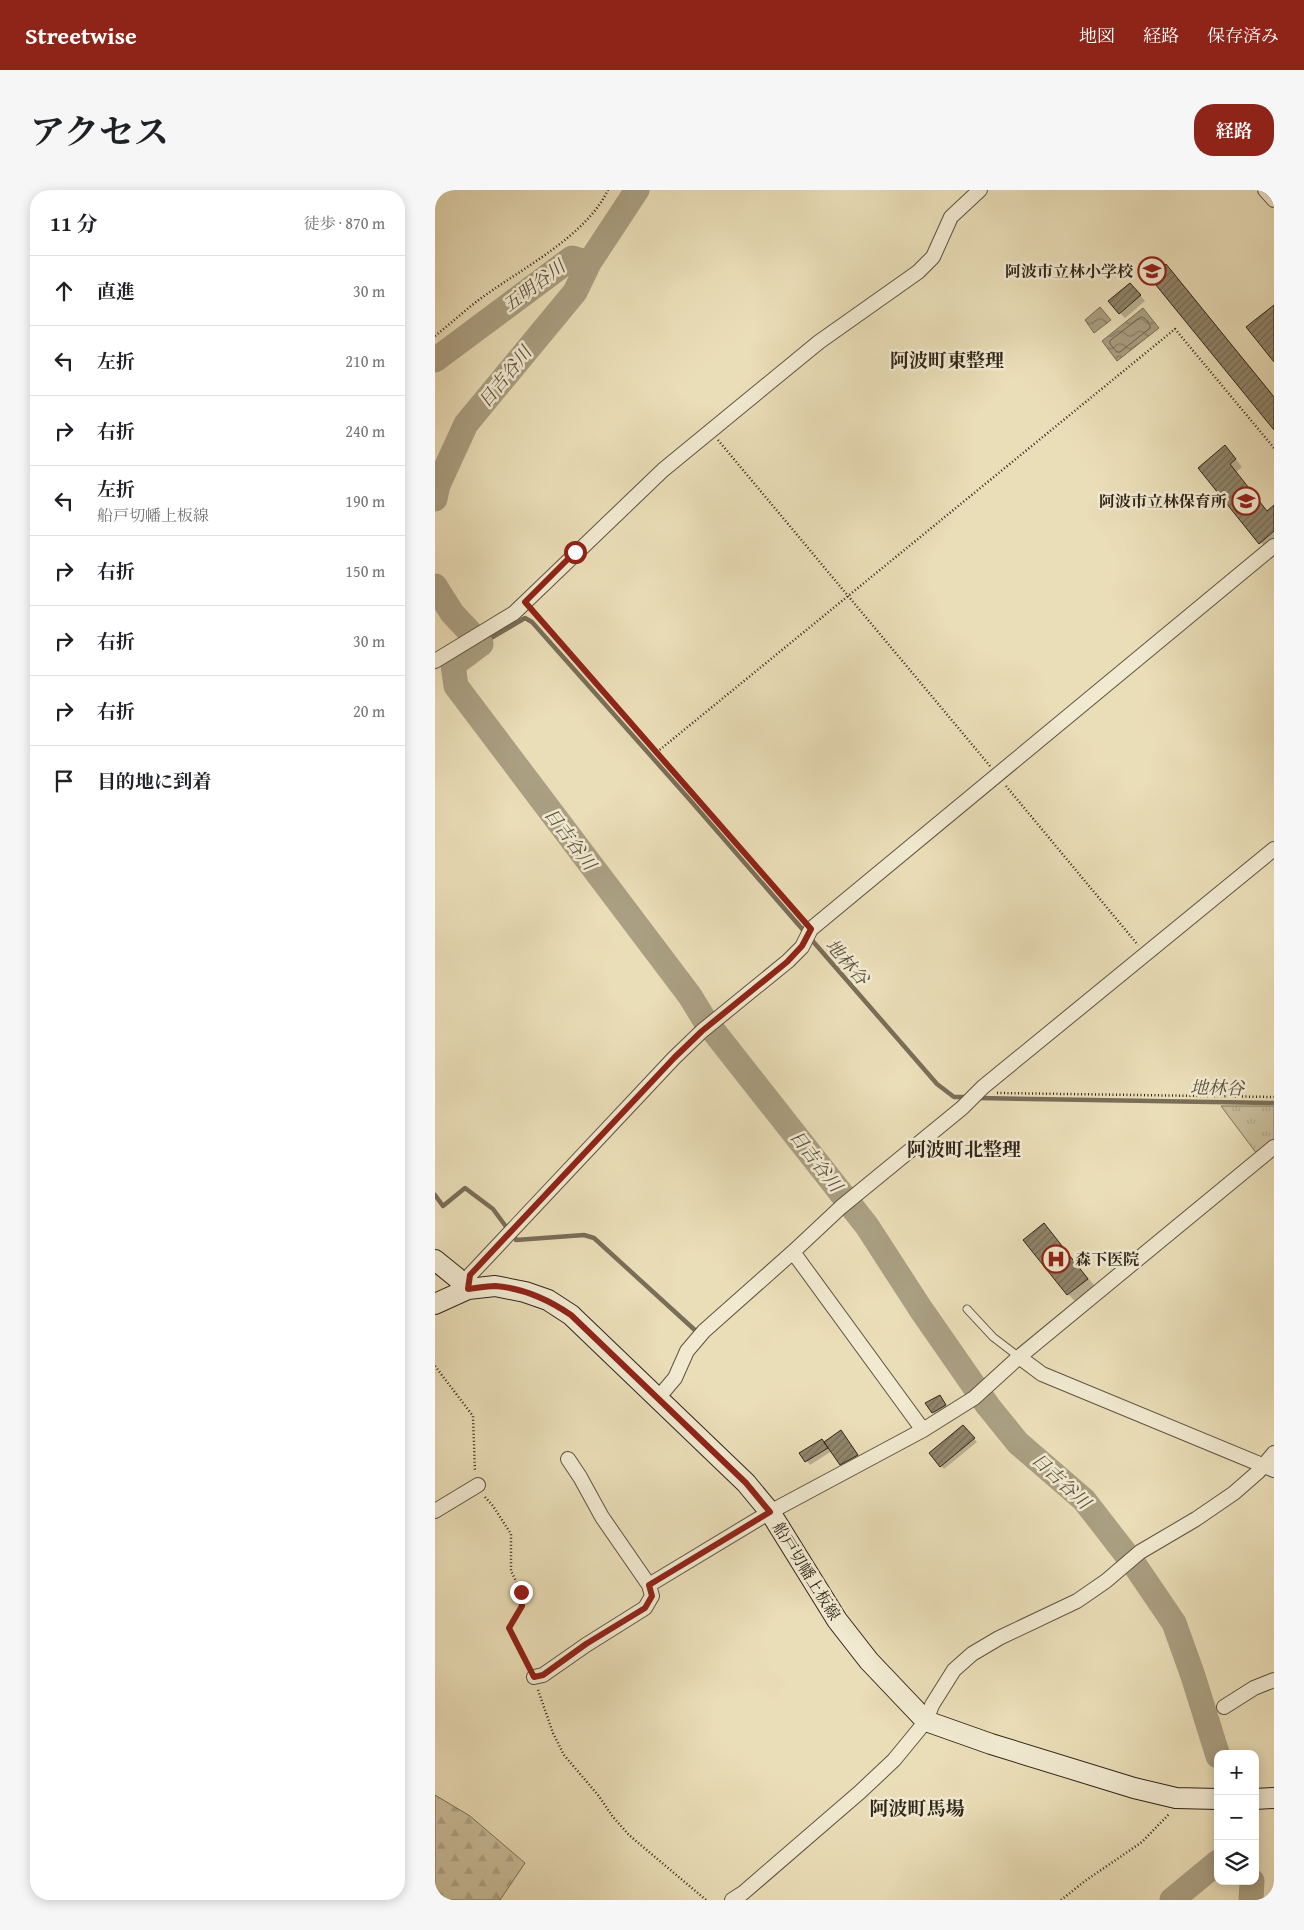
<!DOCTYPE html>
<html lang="ja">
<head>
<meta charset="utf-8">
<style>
	body { margin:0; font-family:"Gentium Book Plus","Noto Serif JP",serif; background:#f6f6f6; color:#202124 }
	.controls { position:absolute; right:15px; bottom:15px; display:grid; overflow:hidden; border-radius:10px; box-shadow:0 2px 12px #0003 }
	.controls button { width:45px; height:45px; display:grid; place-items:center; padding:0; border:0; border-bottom:1px solid #e0e0e0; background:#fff; color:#202124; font:25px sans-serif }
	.stop { position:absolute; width:15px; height:15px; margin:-11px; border:4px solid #8f2418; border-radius:50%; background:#fff }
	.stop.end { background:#8f2418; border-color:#fff; box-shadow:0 1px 5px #0008 }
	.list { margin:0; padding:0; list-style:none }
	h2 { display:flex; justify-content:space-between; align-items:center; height:65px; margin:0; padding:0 20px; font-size:21px }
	h2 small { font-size:16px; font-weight:400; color:#757577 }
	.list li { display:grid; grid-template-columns:32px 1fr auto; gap:15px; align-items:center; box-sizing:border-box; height:70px; padding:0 20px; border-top:1px solid #e0e0e0 }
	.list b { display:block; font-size:19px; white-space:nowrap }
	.list p { margin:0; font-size:16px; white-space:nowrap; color:#757577 }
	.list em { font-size:16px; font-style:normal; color:#757577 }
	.icon { flex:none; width:28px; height:28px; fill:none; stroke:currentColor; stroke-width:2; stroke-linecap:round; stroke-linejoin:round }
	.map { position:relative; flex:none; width:839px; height:1710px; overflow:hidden; border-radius:20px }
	header { display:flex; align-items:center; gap:30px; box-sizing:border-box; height:70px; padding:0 25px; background:#8f2418; color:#fff }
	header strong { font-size:24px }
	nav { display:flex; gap:28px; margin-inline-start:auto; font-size:18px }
	.intro { display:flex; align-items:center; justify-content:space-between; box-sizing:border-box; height:120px; padding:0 30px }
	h1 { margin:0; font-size:35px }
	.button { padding:12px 22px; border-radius:20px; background:#8f2418; color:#fff; font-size:18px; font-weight:700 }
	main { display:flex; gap:30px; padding:0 30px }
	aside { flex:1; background:#fff; border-radius:20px; box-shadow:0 2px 12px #0003 }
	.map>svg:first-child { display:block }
	.grass { fill:url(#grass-tufts); stroke:#7c725a }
	.forest { fill:url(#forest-firs); stroke:#7c725a }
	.water { fill:url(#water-waves); stroke:#796e58 }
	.shadow { fill:#0003 }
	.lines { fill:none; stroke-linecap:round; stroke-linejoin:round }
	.shore { stroke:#6c624d; stroke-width:1 }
	.stream { stroke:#796e58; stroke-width:4.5 }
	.river { stroke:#aa9f82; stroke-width:25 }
	.building { fill:url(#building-hatch); stroke:#2f2518 }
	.lane-casing { stroke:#5e5340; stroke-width:9 }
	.street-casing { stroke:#5e5340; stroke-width:16 }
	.secondary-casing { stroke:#2f2518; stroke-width:22 }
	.path { stroke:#2f2518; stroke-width:2.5; stroke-dasharray:1 2.5; stroke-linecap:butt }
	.lane { stroke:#f1ead1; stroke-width:7 }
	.street { stroke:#f1ead1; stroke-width:14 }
	.secondary { stroke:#f1ead1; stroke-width:20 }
	.route { stroke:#8f2418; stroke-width:6 }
	.labels { text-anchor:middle; stroke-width:5; stroke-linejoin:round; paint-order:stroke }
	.poi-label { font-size:16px; font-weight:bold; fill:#2f2518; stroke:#f1ead1; text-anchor:end }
	.street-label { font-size:16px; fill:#2f2518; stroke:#f1ead1 }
	.water-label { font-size:18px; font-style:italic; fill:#5a503d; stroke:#f1ead1 }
	.quarter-label { font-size:19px; font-weight:bold; fill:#2f2518; stroke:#f1ead1 }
</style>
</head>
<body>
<header>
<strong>Streetwise</strong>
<nav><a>地図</a><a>経路</a><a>保存済み</a></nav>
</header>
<div class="intro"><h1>アクセス</h1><a class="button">経路</a></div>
<main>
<aside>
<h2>11 分<small>徒歩 · 870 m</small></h2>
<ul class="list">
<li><svg class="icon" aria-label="ahead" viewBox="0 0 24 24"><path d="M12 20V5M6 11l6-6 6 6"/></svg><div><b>直進</b></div><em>30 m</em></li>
<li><svg class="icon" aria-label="left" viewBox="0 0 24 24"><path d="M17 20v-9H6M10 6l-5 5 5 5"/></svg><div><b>左折</b></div><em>210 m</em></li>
<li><svg class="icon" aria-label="right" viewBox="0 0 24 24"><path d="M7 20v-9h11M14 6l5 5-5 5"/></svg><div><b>右折</b></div><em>240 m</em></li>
<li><svg class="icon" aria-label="left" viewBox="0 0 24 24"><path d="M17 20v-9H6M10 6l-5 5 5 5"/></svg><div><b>左折</b><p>船戸切幡上板線</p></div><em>190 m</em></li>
<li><svg class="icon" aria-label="right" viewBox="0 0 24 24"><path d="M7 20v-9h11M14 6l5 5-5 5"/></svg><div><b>右折</b></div><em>150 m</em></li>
<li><svg class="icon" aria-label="right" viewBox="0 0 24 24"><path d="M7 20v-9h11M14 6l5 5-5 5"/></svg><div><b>右折</b></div><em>30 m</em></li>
<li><svg class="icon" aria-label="right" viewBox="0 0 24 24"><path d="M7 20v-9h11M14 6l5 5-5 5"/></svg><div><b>右折</b></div><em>20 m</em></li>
<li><svg class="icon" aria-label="arrive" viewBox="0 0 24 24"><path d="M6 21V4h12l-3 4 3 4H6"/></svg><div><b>目的地に到着</b></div></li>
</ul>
</aside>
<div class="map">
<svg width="839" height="1710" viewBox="0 0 839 1710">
	<defs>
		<pattern id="grass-tufts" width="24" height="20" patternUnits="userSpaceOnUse" patternTransform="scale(1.25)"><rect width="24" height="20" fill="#cabf9d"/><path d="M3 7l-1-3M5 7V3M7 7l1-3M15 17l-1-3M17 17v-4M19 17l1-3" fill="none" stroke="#aea486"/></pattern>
		<pattern id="forest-firs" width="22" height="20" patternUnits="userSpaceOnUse" patternTransform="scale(1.25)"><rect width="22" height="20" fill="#cabf9d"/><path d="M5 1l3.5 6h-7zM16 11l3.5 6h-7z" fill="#aea486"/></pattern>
		<pattern id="water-waves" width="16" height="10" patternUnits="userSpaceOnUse" patternTransform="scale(1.25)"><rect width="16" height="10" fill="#aa9f82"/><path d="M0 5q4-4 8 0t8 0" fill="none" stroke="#8b8169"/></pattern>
		<pattern id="building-hatch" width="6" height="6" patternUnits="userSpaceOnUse" patternTransform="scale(1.25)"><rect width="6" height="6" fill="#90856b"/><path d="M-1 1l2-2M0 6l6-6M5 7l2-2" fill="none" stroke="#766d57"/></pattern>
	</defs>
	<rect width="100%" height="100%" fill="#eadeb8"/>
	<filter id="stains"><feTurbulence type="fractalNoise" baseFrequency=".004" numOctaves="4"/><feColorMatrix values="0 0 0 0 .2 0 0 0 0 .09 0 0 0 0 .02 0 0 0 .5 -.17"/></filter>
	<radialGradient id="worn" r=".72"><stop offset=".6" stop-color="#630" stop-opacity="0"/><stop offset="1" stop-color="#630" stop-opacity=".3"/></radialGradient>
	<path class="grass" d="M786,916H839V950L822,964Z"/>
	<path class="forest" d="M0,1605L35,1626L90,1673L65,1710H0Z"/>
	<path class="water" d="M665,117L676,130L659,143L650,130Z
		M708,118L724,138L682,171L667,151Z"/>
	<path class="shadow" d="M736,81L839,206V239Z
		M700,99L710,111L690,128L685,123Z
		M797,264L807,277L801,282L832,322L839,316V354L832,360L765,278Z
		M609,1035L619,1046L663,1100L644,1115L633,1104L590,1050Z
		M506,1208L511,1217L499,1224L498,1222Z
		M531,1239L542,1252L509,1279L506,1276Z
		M406,1242L425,1268L409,1277L397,1261L375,1275L366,1263L390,1253Z"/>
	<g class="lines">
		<path class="shore" d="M706,127C710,127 716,134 715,138L685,162H682L675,154V151Z"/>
		<path class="stream" d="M46,454L90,428L97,432L255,610L502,894L519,907H533
			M543,908L839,913
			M0,1005L8,1016L30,998L58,1019L72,1038
			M79,1046L81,1050L149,1045L159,1048L262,1142"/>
		<path class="river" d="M0,170L137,68L154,73
			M0,309L3,295L31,234L140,102L154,73L202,0
			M0,396L17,423L46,454L18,475L21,496L255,806L269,829L432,1036L485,1118L553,1216L583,1253L649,1310L701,1377L739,1433L758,1486L783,1566
			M737,1710L783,1672
			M816,1710L817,1691"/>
	</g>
	<path class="building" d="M731,74L839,207V240L716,89Z
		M695,93L706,105L684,124L673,111Z
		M839,115V172L811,137Z
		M790,255L801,269L795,274L832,321L839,315V341L824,354L763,278Z
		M609,1033L653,1089L632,1105L588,1050Z
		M505,1205L511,1215L497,1223L490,1213Z
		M528,1235L540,1248L505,1277L494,1263Z
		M406,1240L423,1265L405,1275L389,1252Z
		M387,1249L393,1258L370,1272L364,1263Z"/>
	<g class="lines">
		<g class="lane-casing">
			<path id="lane" d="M532,1119L558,1147L584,1167"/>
		</g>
		<g class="street-casing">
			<path id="street" d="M830,0L839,10
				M0,471L79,423L228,280L384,152L483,82L498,67L516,27L545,0
				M358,1062L488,1240
				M33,1099L35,1085L239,868L267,841L353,771L367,757L376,739L839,356
				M584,1167L607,1184L839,1280
				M223,1208L240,1188L252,1161L269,1141L358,1062L406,1017L527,918L548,897L839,659
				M133,1269L145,1287L167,1327L214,1395
				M0,1321L43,1295
				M99,1487L108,1485L151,1455L210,1418L217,1406L214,1395L335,1322L488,1240L539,1208L584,1167L839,957
				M789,1517L819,1498L839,1490
				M297,1710L308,1703L425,1602L459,1570L491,1531L497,1515L519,1480L537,1464L564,1448L642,1411L671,1391L705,1362L761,1329L799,1303L823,1282L839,1263"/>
		</g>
		<g class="secondary-casing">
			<path id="secondary" d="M0,1070L21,1087L33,1099
				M0,1114L33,1099L60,1096L90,1102L113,1110L136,1125L311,1293L335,1322L402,1430L434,1471L491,1531L556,1554L699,1598L741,1608L783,1609
				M820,1609L839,1608"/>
		</g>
		<path class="path" d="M0,146C14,135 27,123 41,112C83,80 150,48 173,0
			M283,250L555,576
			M100,423L367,729
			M222,562L740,139L839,258
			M571,596L703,755
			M562,903L839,907
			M0,1176L38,1226L40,1282
			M50,1307L58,1316L76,1344V1381L86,1401L87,1416L74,1438L93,1477
			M103,1500L118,1543L129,1565L163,1605L178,1627L194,1645L271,1710
			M626,1710L650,1691L707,1652L735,1623"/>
		<use href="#lane" class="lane"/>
		<use href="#street" class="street"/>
		<use href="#secondary" class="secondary"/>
	</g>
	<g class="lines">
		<path class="route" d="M86,1402L87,1416L74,1438L99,1487L108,1485L151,1454L210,1418L217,1406L214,1395L335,1322L311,1293L136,1125C114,1110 88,1098 60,1096C52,1096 42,1098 33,1099L35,1085L239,868L267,841L352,772L367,756L376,739L90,412L140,362"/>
	</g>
	<defs>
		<g id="school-ring" transform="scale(1.4375)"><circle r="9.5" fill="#f1ead1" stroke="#8f2418" stroke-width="1.5"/><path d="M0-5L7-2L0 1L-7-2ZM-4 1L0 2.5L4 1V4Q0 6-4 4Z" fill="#8f2418"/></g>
		<g id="hospital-ring" transform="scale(1.4375)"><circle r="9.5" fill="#f1ead1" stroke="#8f2418" stroke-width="1.5"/><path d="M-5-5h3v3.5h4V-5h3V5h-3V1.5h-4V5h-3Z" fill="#8f2418"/></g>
	</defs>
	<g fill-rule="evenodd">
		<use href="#school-ring" x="717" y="81"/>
		<use href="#school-ring" x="811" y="311"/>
		<use href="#hospital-ring" x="621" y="1069"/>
	</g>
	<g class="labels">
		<g class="poi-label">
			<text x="698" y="87">阿波市立林小学校</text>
			<text x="792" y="317">阿波市立林保育所</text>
			<text x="640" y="1075" text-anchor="start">森下医院</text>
		</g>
		<g class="street-label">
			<text transform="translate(372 1381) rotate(58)" y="6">船戸切幡上板線</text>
		</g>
		<g class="water-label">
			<text transform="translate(99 96) rotate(-37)" y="6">五明谷川</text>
			<text transform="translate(70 187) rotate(-51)" y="6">日吉谷川</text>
			<text transform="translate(135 649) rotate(53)" y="6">日吉谷川</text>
			<text transform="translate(412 772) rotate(49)" y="6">地林谷</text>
			<text transform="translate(782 898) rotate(1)" y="6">地林谷</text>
			<text transform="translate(381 971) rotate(52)" y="6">日吉谷川</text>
			<text transform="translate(626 1291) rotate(43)" y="6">日吉谷川</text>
		</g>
		<g class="quarter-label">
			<text x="512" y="177">阿波町東整理</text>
			<text x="529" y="966">阿波町北整理</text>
			<text x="482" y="1625">阿波町馬場</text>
		</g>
	</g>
	<rect width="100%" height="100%" filter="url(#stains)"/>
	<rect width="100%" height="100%" fill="url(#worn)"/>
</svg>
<div class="controls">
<button>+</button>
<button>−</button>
<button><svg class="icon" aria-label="layers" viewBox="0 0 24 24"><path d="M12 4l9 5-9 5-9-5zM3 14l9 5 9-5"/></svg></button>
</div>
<div class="stop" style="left:140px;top:362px"></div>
<div class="stop end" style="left:86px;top:1402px"></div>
</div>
</main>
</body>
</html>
